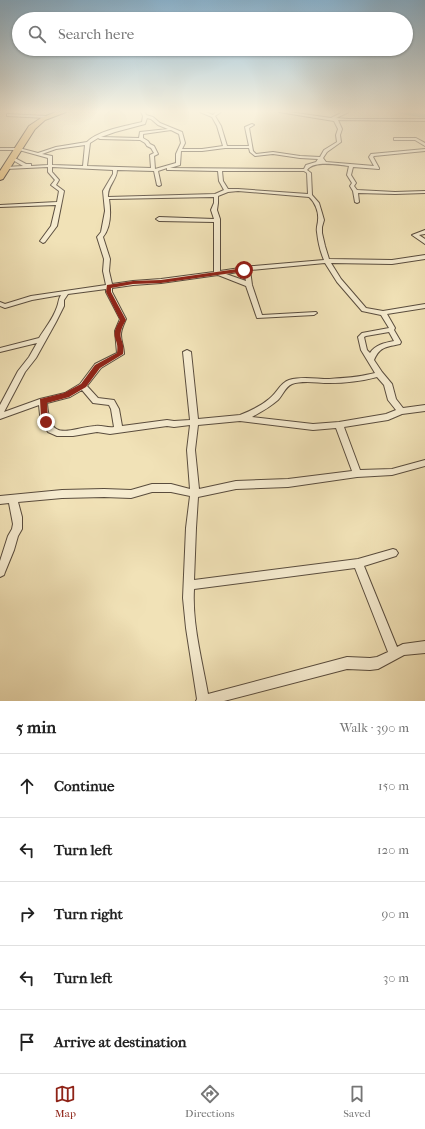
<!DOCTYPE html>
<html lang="en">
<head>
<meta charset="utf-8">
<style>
	body { margin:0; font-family:"IM FELL French Canon",serif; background:#f2f2f2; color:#222 }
	.stop { position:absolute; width:12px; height:12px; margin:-9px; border:3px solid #8f2418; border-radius:50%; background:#fff }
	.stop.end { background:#8f2418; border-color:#fff; box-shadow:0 1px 4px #0008 }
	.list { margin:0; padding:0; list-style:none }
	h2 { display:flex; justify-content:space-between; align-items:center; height:52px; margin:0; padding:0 16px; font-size:17px }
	h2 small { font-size:13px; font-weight:400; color:#767676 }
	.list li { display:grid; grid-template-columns:26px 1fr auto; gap:12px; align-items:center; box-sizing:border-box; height:64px; padding:0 16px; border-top:1px solid #e0e0e0 }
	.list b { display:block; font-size:15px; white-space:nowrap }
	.list em { font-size:13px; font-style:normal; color:#767676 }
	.icon { flex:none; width:22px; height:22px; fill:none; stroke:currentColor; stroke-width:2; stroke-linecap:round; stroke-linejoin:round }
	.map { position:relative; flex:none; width:425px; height:701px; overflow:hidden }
	.search { position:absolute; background:#fff; box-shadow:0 1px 3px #0004; left:12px; right:12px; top:12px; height:44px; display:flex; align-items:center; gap:10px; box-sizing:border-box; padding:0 14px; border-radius:22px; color:#767676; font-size:15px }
	.sheet { height:372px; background:#fff }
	nav { display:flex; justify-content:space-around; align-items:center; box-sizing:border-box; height:56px; border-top:1px solid #e0e0e0; background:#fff; font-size:11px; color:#767676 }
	nav a { display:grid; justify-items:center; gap:2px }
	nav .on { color:#8f2418 }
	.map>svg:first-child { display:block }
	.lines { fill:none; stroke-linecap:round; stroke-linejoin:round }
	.river { fill:#9fbcb8; fill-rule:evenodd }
	.street-casing { stroke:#5a4d3e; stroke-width:2 }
	.highway-casing { stroke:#281b15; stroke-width:2 }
	.street { fill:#f6ecd0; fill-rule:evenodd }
	.highway { fill:#e8c17c; fill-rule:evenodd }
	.route { fill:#8f2418 }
</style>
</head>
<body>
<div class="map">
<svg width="425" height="701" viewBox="0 0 425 701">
	<rect width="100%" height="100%" fill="#f1e2b7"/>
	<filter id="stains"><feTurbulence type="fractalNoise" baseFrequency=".005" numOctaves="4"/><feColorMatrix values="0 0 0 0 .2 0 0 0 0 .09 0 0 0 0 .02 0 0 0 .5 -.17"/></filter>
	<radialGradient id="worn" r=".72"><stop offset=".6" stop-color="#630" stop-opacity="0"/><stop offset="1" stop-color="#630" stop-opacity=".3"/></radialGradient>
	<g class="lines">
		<path class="river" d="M398,112L425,114V118L401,114Z"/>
		<g class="street-casing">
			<path id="street" d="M141,112H145L146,115L153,117L160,123L182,132L185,143L182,149H202L223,146L217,126L212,117L200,112H206L213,115L216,112H221L215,116L221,126L227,146H249L245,127L252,124L254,125L249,128L253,151L256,154L273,152L300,156L320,157L324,150L337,142L336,135L338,129L334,121L279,112H289L331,118L343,112H349L336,118L348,119H425V121L338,120L342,129L340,135L341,142L327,152L323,158L326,162L374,166L369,157L371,154L425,149V151L374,156L373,157L379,168V169L353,167L351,175L356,183L354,186L357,190L395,192L425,191V193L395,194L358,193L359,202L357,203L355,202L353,191L350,186L352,183L347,175L349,166C338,165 314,160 307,170L311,173L312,195L319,203L322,213L324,220L322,227V233L325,246L329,259L392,260L425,255V259L392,264L331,263L341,279L366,308L383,311L425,304V308L387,314L395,328L394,330L401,342L400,344C387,347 380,346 374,360L382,372L392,384L396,399L403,408L425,405V411L402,414L388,420L344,427L360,470L392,469L425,460V466L392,475L357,477L288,487L236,489L198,497L196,528L194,580L358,559L393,549L396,550L398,553L396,556L364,566L397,647L403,644L425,641V653L404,655L378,669L370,670L347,669L224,701H196L197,699L186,628L183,598L186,528L190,496L171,492H152L131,498L104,497L62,498L18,502L22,517V529L18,536L14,550L5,572L4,575L0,577V561L8,536L12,529L13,524L9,503L0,504V496L62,490L104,489L131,490L152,484H171L190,489L187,450L190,425L174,427L167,426L110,434L97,432L73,436H57L48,432L43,424L40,415L39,405L0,419V405L18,371L29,357L37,343L0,352V348L39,338C45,328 53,319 57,307C59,302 58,300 61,295L32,300L5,308L0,306V302L5,304L31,296L106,285L103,271L104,259L97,237L101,232L105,211L103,191L113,174V170L52,167V172L59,180L56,185L64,191L57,226L45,242L43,243L40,241L51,226L56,205L0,207V205L57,202L59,191L51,185L55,180L48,172V167L6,169L4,168L6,167L23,166L11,159V157H13L26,164H31V166L48,165V158L19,150H0V148H19L38,153L56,147L87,142C99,130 126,126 142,122L143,116ZM147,118L151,119L158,125L168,129L140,132L139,138L101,137L115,132L145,124ZM171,130L179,134L181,143L176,154V163L155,169L154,156L158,154L154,146L150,144L148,141L143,138V134ZM98,138L100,139L140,140L145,143L147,146L151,148L154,153L150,155L151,168L87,166L90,143ZM85,145L83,166L52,165V156L42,154L56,149ZM225,148H249L250,152L255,156L273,154L300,158L318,159L316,162L306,165L304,169L170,168L180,165L181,151H202ZM167,168V170H169L218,171L219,181L224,190L215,194L108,197C107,186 117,180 117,170L154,171L157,185L159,186L161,185L158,171ZM222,171H304L307,173L308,194L238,189H228L223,181ZM238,191L309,197C315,202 319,212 318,220C318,224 316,228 317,232C318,241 320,251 324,260L253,266L220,271V219L217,210L218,203V196L228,192ZM214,197V203L211,210L214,219L159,217L156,219L159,221L214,222V272L161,279L133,281L112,284L109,271L110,259L103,237C111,227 111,212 109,199ZM325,263L337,282L362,311L381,315L389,328L362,333L358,337L361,350L375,373C360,377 344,378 329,379C316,379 302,376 289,380C280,383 277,393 269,399C261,406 250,411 240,415L198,419L191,352L187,350L183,352L190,420L174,421L167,420L122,426L119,409L114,400L98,398L87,386L101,368L124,354C124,347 121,341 121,335C121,329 124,324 126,319L112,292V288L133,285L161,283L218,275L246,286L257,318L314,315L317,313L316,312L262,315L252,285L250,270ZM244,271L246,281L226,274ZM106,289V292L120,319L115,331L117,353L95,364L80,384L65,393L40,399L4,412L25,372L36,358L56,322L64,306V300L68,294ZM389,332L394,341C384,343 375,345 370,353L367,350L364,337L366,336ZM377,377L384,385L388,400L396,410L386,414L339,422L313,424L252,417C261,412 270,407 278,400C283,395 285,387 292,384C303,380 317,383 329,383C345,383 362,381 377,377ZM82,390L93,403L109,405L111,409L114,427C107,428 102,425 95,426C66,429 50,443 47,403L70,397ZM240,421L313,430L336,428L352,471L288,479L236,481L199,489L195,450L198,425ZM355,568L388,652L377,657L370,658L347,657L208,694C202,660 192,624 194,589Z
				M8,114L47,116L49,117L47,118L7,116V114Z
				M395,138H416L425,143V146L415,140H394V138Z
				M425,230V234L419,235L425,239V244L412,235Z"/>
		</g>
		<g class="highway-casing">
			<path id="highway" d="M56,112H66L45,120L35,129L3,179L0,180V171L29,126L41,118Z"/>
		</g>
		<use href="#street" class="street"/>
		<use href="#highway" class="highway"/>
	</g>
	<linearGradient id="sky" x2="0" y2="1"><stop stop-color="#8bb7d5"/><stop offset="0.53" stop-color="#f9f2df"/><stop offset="1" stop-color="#f9f2df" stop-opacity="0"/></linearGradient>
	<rect width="425" height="210" fill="url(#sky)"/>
	<path class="route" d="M244,268L246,269V271L161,283L133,284L111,288V292L126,320C114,340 126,338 123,354L100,368L86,387L69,397L47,403L48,418L50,422L46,425L44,424L41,418L40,399L64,393L81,384L95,365L117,353C120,337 108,340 120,320L106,292L107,285L133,281L161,280Z"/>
	<rect width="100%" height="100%" filter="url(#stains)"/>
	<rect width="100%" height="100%" fill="url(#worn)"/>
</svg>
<div class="stop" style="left:244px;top:270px"></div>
<div class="stop end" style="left:46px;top:422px"></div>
<div class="search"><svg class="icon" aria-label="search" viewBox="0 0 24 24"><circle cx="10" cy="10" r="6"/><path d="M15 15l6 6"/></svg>Search here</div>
</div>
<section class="sheet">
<h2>5 min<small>Walk · 390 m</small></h2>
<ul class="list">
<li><svg class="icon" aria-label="ahead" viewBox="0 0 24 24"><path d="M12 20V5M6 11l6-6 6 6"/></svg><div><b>Continue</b></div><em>150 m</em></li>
<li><svg class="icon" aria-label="left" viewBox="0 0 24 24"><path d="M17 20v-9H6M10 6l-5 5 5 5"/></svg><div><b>Turn left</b></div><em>120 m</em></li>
<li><svg class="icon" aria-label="right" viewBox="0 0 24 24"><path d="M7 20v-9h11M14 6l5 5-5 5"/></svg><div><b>Turn right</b></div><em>90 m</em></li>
<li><svg class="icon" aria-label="left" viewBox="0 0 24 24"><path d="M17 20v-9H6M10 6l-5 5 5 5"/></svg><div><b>Turn left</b></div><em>30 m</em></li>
<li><svg class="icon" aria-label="arrive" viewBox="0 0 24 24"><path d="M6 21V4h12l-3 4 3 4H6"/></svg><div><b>Arrive at destination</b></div></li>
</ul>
</section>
<nav>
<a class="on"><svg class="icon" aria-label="map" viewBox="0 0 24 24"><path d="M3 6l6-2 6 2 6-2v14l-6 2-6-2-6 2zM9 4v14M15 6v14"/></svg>Map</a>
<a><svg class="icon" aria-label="directions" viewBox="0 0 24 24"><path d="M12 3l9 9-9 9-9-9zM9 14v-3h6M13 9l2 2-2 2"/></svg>Directions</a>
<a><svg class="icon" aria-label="saved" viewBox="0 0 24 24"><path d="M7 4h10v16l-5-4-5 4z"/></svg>Saved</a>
</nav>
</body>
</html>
